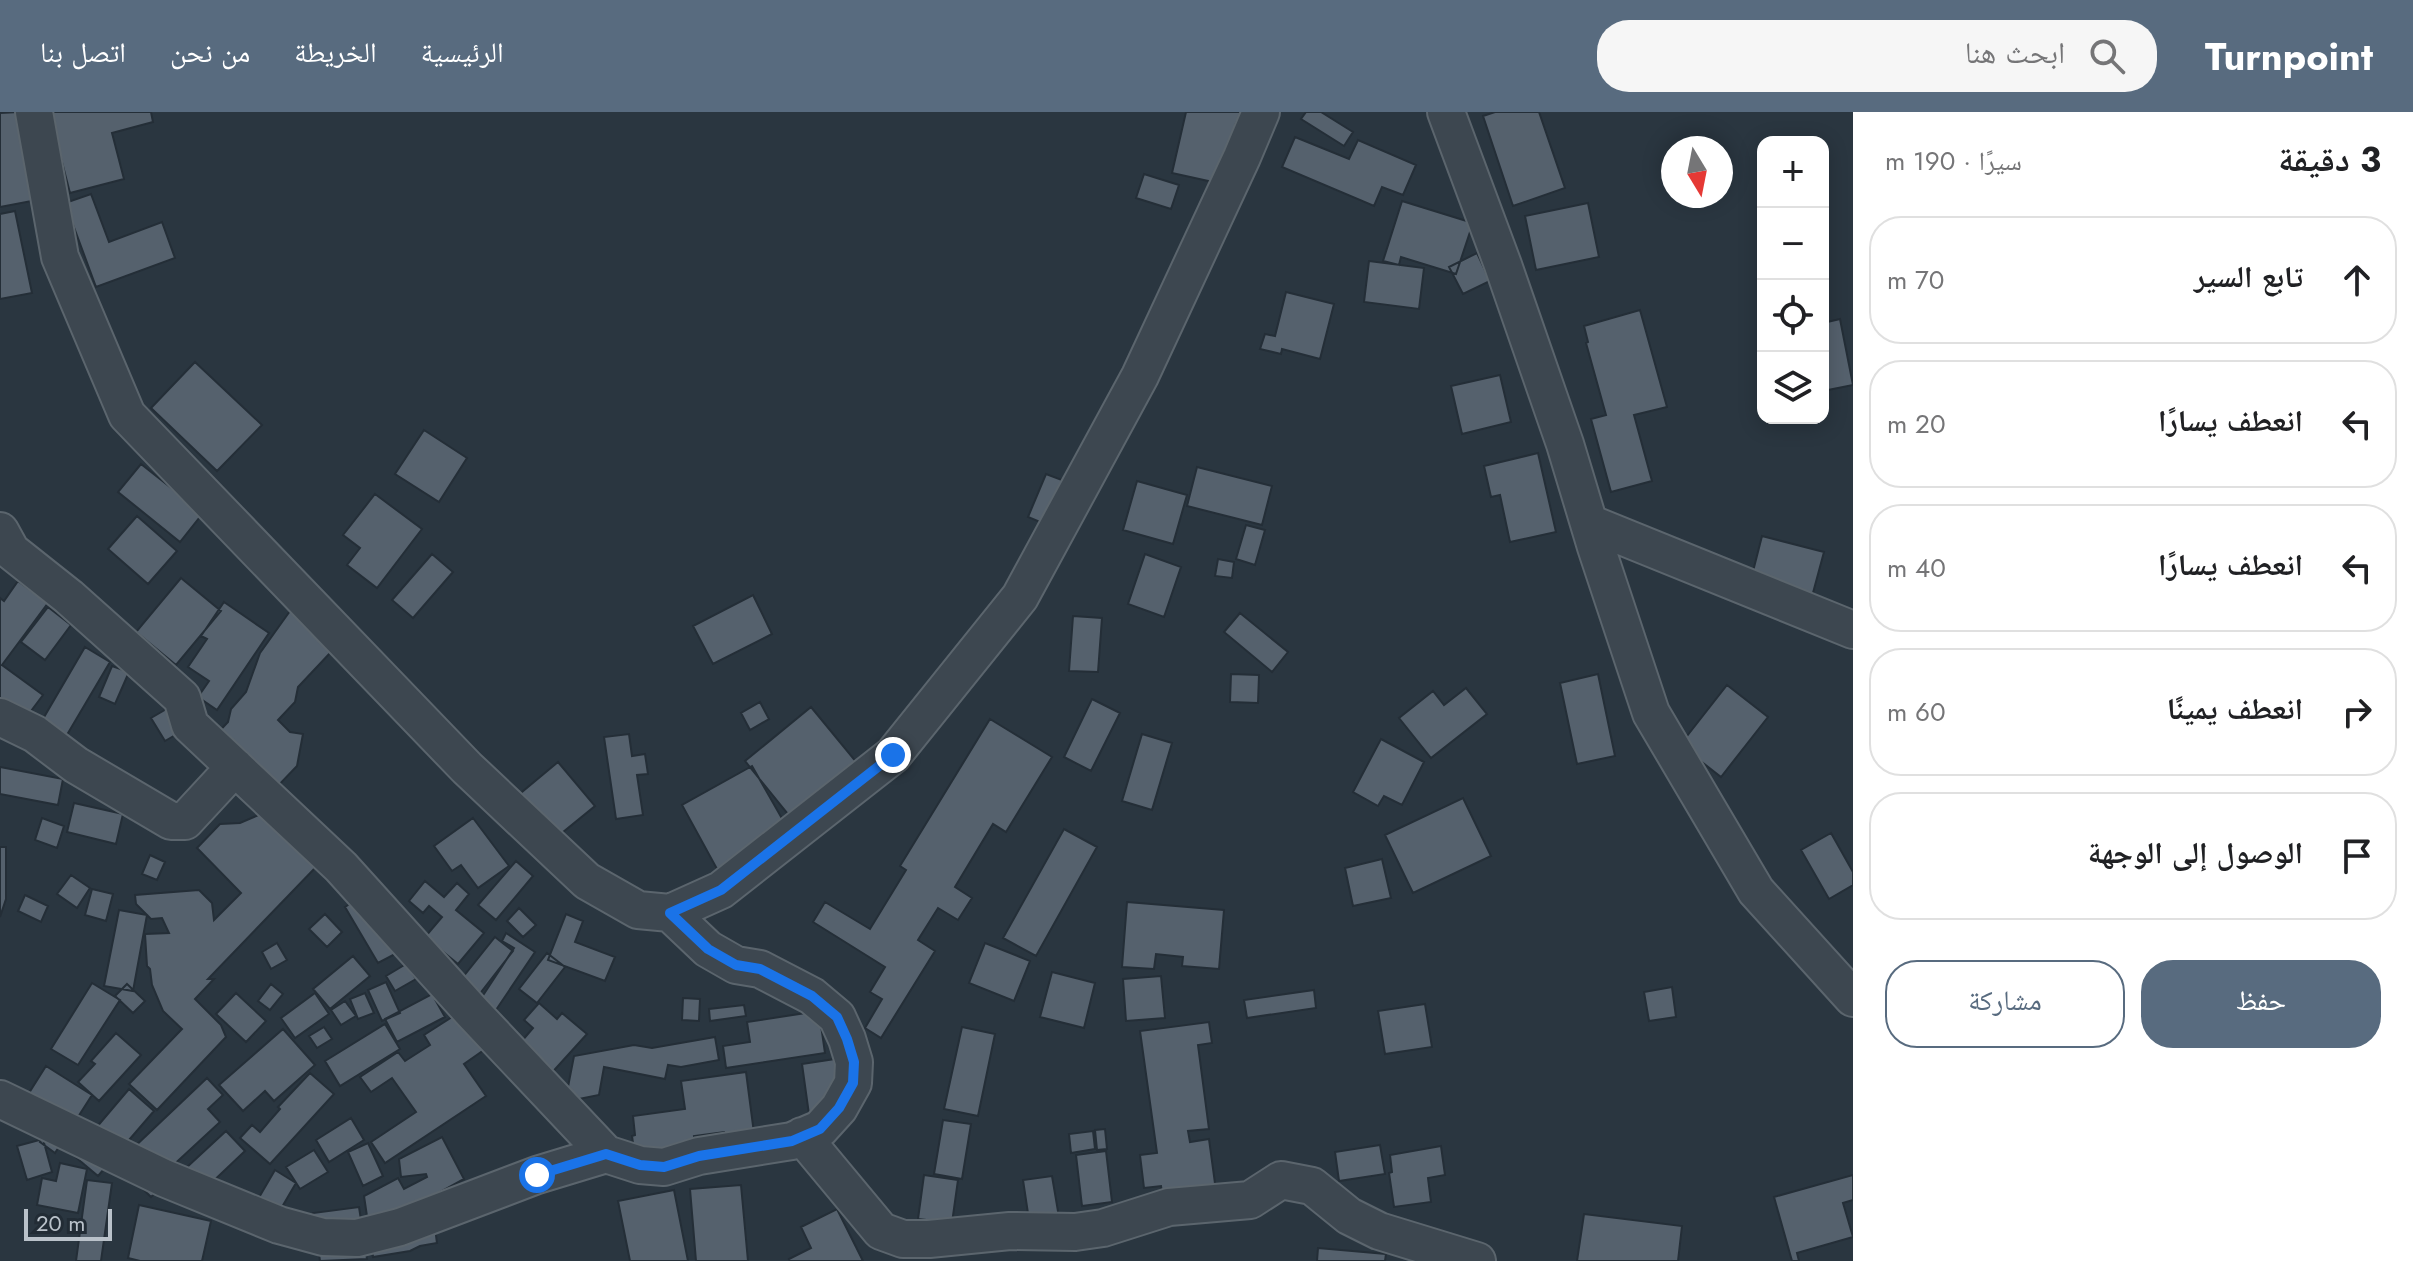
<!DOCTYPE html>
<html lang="ar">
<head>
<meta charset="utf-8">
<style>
	body { margin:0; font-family:Jost,"Noto Naskh Arabic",sans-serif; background:#f6f6f6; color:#202124; direction:rtl }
	.controls { position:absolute; right:24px; top:24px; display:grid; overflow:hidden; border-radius:16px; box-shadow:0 4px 20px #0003 }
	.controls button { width:72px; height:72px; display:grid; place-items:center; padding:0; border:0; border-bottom:2px solid #e0e0e0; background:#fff; color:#202124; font:40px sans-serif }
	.compass { position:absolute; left:1661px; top:24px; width:72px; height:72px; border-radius:50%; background:#fff; box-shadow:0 4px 20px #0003; rotate:170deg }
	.scale { position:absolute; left:24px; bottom:20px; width:88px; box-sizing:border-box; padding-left:8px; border:4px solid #bac2ca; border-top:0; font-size:22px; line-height:28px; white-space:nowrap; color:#bac2ca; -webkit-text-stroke:6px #222c35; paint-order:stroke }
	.stop { position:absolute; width:24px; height:24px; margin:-18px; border:6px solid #1a73e8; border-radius:50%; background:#fff }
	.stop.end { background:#1a73e8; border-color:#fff; box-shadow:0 2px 8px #0008 }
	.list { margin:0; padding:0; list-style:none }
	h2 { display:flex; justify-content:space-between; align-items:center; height:104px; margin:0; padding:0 32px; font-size:34px }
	h2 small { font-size:26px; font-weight:400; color:#757577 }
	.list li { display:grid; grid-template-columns:52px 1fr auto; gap:24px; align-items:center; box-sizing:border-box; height:128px; margin:0 16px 16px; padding:0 16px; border:2px solid #e0e0e0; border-radius:32px }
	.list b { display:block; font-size:30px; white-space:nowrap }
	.list em { font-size:26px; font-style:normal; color:#757577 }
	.actions { display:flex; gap:16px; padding:24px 32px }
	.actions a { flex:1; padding:18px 0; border:2px solid #586b7f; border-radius:32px; text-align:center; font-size:28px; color:#586b7f }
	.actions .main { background:#586b7f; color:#fff }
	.icon { flex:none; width:44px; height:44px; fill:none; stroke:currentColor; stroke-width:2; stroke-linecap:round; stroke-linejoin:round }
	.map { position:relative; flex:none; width:1853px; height:1149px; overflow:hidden; direction:ltr }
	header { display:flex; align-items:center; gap:48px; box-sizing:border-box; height:112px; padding:0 40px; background:#586b7f; color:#fff }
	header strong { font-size:38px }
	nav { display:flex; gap:44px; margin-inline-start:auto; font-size:28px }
	.search { width:560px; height:72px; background:#f6f6f6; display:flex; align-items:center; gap:20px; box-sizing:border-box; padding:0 28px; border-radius:32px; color:#757577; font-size:30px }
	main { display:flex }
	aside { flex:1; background:#fff }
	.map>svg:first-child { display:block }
	.building { fill:#55616d; stroke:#242e37; stroke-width:2 }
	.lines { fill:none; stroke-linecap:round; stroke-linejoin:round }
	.minor-casing { stroke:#5b656d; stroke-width:40 }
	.minor { stroke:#3d4750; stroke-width:36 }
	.route { stroke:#1a73e8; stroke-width:10 }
</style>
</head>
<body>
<header>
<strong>Turnpoint</strong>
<div class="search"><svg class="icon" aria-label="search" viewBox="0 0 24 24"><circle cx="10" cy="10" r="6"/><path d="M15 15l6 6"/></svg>ابحث هنا</div>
<nav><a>الرئيسية</a><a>الخريطة</a><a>من نحن</a><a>اتصل بنا</a></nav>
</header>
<main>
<aside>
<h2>3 دقيقة<small>سيرًا · 190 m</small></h2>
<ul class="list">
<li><svg class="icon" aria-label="ahead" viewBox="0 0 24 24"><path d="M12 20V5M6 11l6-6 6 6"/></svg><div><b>تابع السير</b></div><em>70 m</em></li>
<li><svg class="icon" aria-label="left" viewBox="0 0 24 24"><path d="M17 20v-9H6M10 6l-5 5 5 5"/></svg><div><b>انعطف يسارًا</b></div><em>20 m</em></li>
<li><svg class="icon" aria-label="left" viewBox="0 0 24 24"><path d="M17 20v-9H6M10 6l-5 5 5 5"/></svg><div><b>انعطف يسارًا</b></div><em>40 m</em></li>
<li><svg class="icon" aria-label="right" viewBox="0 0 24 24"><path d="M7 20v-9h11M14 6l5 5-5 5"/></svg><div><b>انعطف يمينًا</b></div><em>60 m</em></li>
<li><svg class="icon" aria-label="arrive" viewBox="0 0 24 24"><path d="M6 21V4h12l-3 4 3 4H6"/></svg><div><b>الوصول إلى الوجهة</b></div></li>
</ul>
<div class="actions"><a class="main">حفظ</a><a>مشاركة</a></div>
</aside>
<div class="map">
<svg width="1853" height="1149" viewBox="0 0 1853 1149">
	<rect width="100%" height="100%" fill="#2a3640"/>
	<path class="building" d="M19,0L37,88L0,95V1Z
		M49,0H151L153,10L112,21L124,67L70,81Z
		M1186,0H1254L1251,15L1236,11L1222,72L1172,61Z
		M1306,0H1321L1353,20L1344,34L1301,7Z
		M1495,0H1539L1565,76L1513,94L1483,4Z
		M1295,25L1349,47L1358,28L1416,53L1403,83L1382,75L1374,94L1282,55Z
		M1144,62L1179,73L1171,97L1136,86Z
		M91,82L109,130L162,110L175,146L96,175L65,91Z
		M1402,89L1473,111L1456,162L1401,145L1399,153L1383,149Z
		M1588,91L1599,145L1536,158L1525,104Z
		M15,99L32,181L0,187V102Z
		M1477,141L1490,169L1463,182L1449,155Z
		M1369,149L1424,156L1419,197L1364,190Z
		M1286,180L1334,192L1320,247L1282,237L1281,242L1260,237L1265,222L1275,224Z
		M1640,198L1667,295L1634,303L1652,369L1611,380L1591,307L1606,303L1586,231L1588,230L1584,214Z
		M1840,207L1853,273L1823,279V211Z
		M195,250L262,313L217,359L151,296Z
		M1500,263L1511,310L1462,322L1451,274Z
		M424,318L467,346L439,390L395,362Z
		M1538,341L1556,420L1510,430L1500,383L1491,385L1484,354Z
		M141,352L203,401L180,430L118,380Z
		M1197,355L1272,374L1262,413L1187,394Z
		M1046,362L1070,371L1052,415L1028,405Z
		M1137,369L1187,383L1173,432L1123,418Z
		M375,382L422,417L377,476L347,453L360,436L343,423Z
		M137,404L177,439L148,472L108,437Z
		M1246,413L1265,418L1255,453L1236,447Z
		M1762,424L1824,440L1810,492L1749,475Z
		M432,442L453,460L413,506L392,488Z
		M1145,442L1181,455L1164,505L1128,492Z
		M1218,447L1234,450L1232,466L1215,464Z
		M181,466L221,499L176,553L136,520Z
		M18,469L48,491L2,553L43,583L19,615L0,602V486L4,489Z
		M753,483L772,522L713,552L693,514Z
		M224,490L269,521L217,598L198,585L209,569L188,555L207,527L201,524Z
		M48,495L71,513L45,548L21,530Z
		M290,499L312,504L331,540L298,575L295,590L278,608L290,620L303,622L297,654L275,677L211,628L228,610L231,597L246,580L260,541Z
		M1240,501L1288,540L1272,560L1224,520Z
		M1073,504L1102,506L1098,560L1069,559Z
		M85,535L110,550L58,638L33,624Z
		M112,554L129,560L115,592L99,585Z
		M1231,562L1259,563L1258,591L1230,590Z
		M1598,562L1615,644L1577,652L1560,571Z
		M1727,573L1768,605L1721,665L1680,633Z
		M1466,576L1487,602L1431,646L1399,606L1433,579L1444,593Z
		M1092,587L1120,601L1091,659L1064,645Z
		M760,590L769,607L750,618L741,601Z
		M175,592L189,615L165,629L151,606Z
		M811,595L871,668L804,722L745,649Z
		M990,607L1052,645L1006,720L993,712L955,775L972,786L958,808L938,796L918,828L935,839L881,926L865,916L882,887L870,880L885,855L813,810L825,790L870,817L906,758L900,754Z
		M629,622L632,644L645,642L648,662L637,663L643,703L616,707L604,625Z
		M1142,622L1172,631L1152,698L1122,689Z
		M1381,627L1424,650L1402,693L1384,684L1378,694L1353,680Z
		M558,650L595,694L552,729L516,685Z
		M752,654L788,717L717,757L682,693Z
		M0,655L63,667L58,693L0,682Z
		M1463,686L1491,744L1413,781L1385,723Z
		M74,691L123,702L116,732L67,720Z
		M261,702L316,755L208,867H214L195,887L221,913L226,925L157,998L129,972L182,917L163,899L152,873L150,857L147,854L145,822L169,821L162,806L151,807L136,792L135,783L199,778L212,791L214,808L241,781L197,736L220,712L240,711Z
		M42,706L64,714L57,736L35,728Z
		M473,706L509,754L478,776L461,753L452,759L434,734Z
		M1064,717L1097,735L1036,844L1003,826Z
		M1831,721L1853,760V773L1829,787L1801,738Z
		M0,735H6V787L0,805Z
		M150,743L165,750L157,768L142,762Z
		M1382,747L1391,786L1353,794L1345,756Z
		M516,749L533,764L496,808L478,793Z
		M71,763L90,776L77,796L57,782Z
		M425,769L444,785L457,771L469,782L456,798L484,821L458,852L425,825L442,805L429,794L423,801L409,789Z
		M92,777L113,782L106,809L85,803Z
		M365,782L399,840L378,851L345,795Z
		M25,783L48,794L41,810L18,799Z
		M1127,790L1224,798L1219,857L1182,854L1183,845L1156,842L1154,857L1122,855Z
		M519,796L536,813L523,825L507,809Z
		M119,798L147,803L133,879L104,874Z
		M325,802L342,820L327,835L309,817Z
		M566,802L583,809L575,830L615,845L605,869L548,848Z
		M506,821L535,840L496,898L480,888L514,836L502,829Z
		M495,825L513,839L478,884L459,870Z
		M277,831L287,848L271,857L262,840Z
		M985,831L1030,849L1014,889L969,871Z
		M547,841L565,855L537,891L519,877Z
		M353,844L370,864L330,897L313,877Z
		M406,852L416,867L395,879L386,864Z
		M1052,860L1095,871L1084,916L1040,905Z
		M1161,864L1165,906L1126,909L1123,867Z
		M386,870L400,901L382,909L368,878Z
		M92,871L120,888L78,953L51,937Z
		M127,872L145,889L133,901L115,884Z
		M271,872L283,882L270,898L258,889Z
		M1672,875L1676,905L1649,909L1644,880Z
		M1314,878L1316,896L1247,906L1244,888Z
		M236,881L266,909L246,930L216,902Z
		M315,881L329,902L295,926L281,906Z
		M365,881L374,901L358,907L350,887Z
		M432,882L445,905L397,930L385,907Z
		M683,886L700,887L699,909L682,908Z
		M345,889L356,904L341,913L331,898Z
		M539,891L557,907L562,901L587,922L548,965L515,937L533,916L524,908Z
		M1425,892L1432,935L1385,942L1378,899Z
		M744,893L746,904L710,909L709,897Z
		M466,896L491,933L464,952L486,984L385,1051L371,1030L416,1000L392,966L371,980L360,965L398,940L405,949L430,933L424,923Z
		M819,899L825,941L726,956L723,934L750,930L747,910Z
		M1209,910L1212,931L1198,933L1209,1017L1188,1019L1190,1030L1209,1027L1217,1086L1164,1093L1161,1074L1144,1076L1140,1043L1157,1041L1140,919Z
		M385,912L400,937L340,974L325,949Z
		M324,915L332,927L317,936L309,924Z
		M962,915L995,922L978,1004L944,997Z
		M283,917L315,953L274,989L265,979L243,999L219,973Z
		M116,921L141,943L99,989L78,970L95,952L91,949Z
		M715,925L719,948L681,955L668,953L665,967L604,955L599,983L579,987L566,985L574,944L634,933L652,936Z
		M835,947L841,987L811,1017L802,952Z
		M46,954L92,983L55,1041L40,1030L42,1027L12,1008Z
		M746,960L757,1044L728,1048L724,1020L694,1024L698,1053L637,1061L632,1024L635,1023L633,1004L685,997L681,969Z
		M310,961L334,982L270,1052L240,1026L252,1013L260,1020L280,997L278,995Z
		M207,966L223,983L208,997L220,1010L168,1058L174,1064L151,1085L131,1065L129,1040Z
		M129,977L154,999L98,1064L73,1043Z
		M351,1006L364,1028L329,1050L316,1028Z
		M943,1008L971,1012L962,1067L934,1062Z
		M1105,1017L1107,1037L1097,1038L1095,1018Z
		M226,1019L245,1039L206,1076L186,1056Z
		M1093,1019L1095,1037L1071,1041L1069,1022Z
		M442,1025L464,1067L431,1085L437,1131L420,1134L410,1139L373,1145L364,1084L398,1066L404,1077L427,1065L426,1062L401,1065L399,1047Z
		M43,1027L52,1060L27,1068L17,1034Z
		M368,1031L383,1064L363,1074L348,1040Z
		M1380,1033L1385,1062L1339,1069L1335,1040Z
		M1441,1034L1445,1063L1428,1066L1431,1090L1394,1095L1389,1061L1392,1060L1390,1043Z
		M314,1038L328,1060L300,1077L286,1055Z
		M1106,1039L1112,1090L1082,1094L1076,1043Z
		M60,1051L87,1057L78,1101L37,1093L42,1066L56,1069Z
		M275,1058L296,1071L265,1124L244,1111Z
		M924,1063L958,1068L952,1111L918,1107Z
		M1853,1063V1088L1843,1091L1853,1125L1797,1141L1799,1149H1792L1774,1085Z
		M1052,1064L1060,1111L1030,1115L1023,1068Z
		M87,1068L112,1071L101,1149H76Z
		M741,1073L748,1149H696L690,1077Z
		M674,1078L688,1149H630L618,1089Z
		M139,1093L211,1109L202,1149H140L128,1146Z
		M359,1095L367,1147L320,1149L313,1101Z
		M837,1097L863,1149H790L789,1147L811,1136L801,1115Z
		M1584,1102L1682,1114L1678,1149H1577Z
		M1318,1136L1386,1142L1385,1149H1317Z"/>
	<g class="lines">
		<g class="minor-casing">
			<path id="minor" d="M34,0L60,145L127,303L467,656L587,769L638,798L670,801L721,778L893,643L1020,485L1140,264L1242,45L1261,0
				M1446,0L1503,153L1565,332L1596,435L1651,601L1756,779L1853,886
				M1589,411L1853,518
				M0,419L11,439L69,485L182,586L190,613L341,755L473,901L606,1042
				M0,605L35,622L76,653L171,709H185L235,655
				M0,987L164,1066L279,1113L323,1125L357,1126L400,1115L537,1063L606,1042L640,1053L664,1055L699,1044L792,1029L820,1017L839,996L853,971L854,950L847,927L837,905L812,884L760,857L736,853L708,837L670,801
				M802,1024L881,1119L903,1127H929L1010,1119L1075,1120L1103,1116L1169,1095L1250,1088L1281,1068L1312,1074L1349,1104L1379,1119L1477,1149"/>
		</g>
		<use href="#minor" class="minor"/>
	</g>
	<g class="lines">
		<path class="route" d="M537,1063L606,1042L640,1053L664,1055L699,1044L792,1029L820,1017L839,996L853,971L854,950L847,927L837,905L812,884L760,857L736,853L708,837L670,801L721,778L893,643"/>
	</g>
</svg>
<div class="controls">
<button>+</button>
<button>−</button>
<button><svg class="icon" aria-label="locate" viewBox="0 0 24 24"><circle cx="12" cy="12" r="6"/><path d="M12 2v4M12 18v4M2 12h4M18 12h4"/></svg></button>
<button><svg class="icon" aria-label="layers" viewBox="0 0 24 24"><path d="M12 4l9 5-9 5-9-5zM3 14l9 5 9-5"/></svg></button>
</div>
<svg class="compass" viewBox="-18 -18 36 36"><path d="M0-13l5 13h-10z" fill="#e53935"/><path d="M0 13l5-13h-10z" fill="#757577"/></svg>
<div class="scale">20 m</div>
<div class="stop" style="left:537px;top:1063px"></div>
<div class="stop end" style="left:893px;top:643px"></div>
</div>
</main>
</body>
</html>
